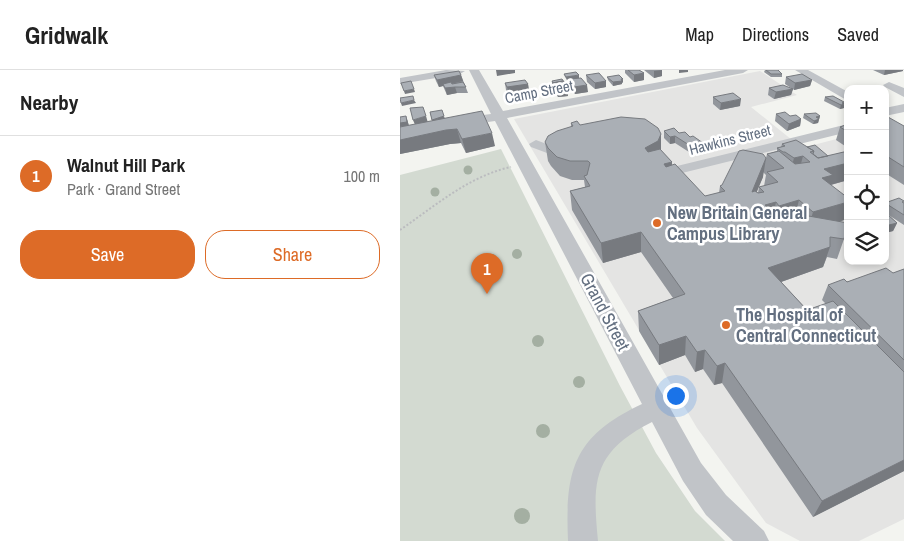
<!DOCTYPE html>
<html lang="en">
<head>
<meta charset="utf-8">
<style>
	body { margin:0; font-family:"Archivo Narrow",sans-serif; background:#f6f6f6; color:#222 }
	.controls { position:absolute; right:15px; top:15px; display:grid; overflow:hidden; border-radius:10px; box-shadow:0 2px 8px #0003 }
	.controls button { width:45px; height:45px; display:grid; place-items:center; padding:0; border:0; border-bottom:1px solid #e0e0e0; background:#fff; color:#222; font:25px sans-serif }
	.you { position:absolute; left:275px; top:325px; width:18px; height:18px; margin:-12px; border:4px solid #fff; border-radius:50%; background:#1a73e8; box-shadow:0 0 0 8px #1a73e833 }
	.badge { display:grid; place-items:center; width:32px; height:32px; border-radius:50%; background:#dd6b27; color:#fff; font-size:16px; font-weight:700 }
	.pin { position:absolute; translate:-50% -41px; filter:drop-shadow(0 1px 2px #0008) }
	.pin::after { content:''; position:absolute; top:26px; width:18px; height:15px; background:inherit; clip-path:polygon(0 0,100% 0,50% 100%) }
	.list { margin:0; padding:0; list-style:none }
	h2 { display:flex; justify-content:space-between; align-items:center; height:65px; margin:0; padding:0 20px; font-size:21px }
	h2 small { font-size:16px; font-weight:400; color:#767676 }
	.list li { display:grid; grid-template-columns:32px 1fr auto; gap:15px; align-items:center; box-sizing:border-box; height:80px; padding:0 20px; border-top:1px solid #e0e0e0 }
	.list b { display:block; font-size:19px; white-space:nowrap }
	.list p { margin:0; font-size:16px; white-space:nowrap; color:#767676 }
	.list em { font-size:16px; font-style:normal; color:#767676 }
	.actions { display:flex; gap:10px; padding:15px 20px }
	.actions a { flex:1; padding:11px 0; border:1px solid #dd6b27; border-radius:20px; text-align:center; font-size:18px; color:#dd6b27 }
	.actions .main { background:#dd6b27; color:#fff }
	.icon { flex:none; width:28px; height:28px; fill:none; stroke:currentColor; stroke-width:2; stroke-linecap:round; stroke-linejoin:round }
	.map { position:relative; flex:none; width:504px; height:471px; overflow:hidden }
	header { display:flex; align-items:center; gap:30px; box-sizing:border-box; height:70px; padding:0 25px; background:#fff; border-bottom:1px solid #e0e0e0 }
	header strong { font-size:24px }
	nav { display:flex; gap:28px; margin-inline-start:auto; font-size:18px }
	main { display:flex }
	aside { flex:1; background:#fff }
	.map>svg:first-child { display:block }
	.built { fill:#e4e4e3 }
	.green { fill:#d3dad1 }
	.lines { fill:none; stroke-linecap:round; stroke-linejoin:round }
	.path { stroke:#bbbcbf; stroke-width:2; stroke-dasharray:2 2; stroke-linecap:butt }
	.minor { fill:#c1c4c8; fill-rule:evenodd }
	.tree { fill:#a4afa2 }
	.wall { fill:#92969c; fill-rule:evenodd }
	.shaded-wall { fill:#777a7f }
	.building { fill:#aaafb5; stroke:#777a7f }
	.poi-dot { fill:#dd6b27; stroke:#fff; stroke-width:2 }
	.labels { text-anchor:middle; stroke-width:5; stroke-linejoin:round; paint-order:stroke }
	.far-street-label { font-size:15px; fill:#636f80; stroke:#fff }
	.poi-label { font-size:18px; font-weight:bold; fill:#636f80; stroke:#fff; text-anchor:start }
	.street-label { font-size:18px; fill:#636f80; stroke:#fff }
</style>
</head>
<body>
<header>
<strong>Gridwalk</strong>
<nav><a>Map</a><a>Directions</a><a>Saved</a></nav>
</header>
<main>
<aside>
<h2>Nearby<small></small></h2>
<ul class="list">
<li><span class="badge">1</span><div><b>Walnut Hill Park</b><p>Park · Grand Street</p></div><em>100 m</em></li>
</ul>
<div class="actions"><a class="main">Save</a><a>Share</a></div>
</aside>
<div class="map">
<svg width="504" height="471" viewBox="0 0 504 471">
	<rect width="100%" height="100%" fill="#f3f4f0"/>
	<path class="built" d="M360,1L397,25L351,37L402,78L448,66V191H485V57L504,67V449L459,471H400L366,453L297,358L114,49Z"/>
	<path class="green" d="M101,79L220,316L256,383L295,441L325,471H0V105Z"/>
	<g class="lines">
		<path class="path" d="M0,160C35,136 69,106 111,97"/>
		<path class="minor" d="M46,0L65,1L60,4L0,14V8Z
			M69,0H79L103,41L325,0H348L343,3L107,48L301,393L326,425L364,461L369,471H333L306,445L283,411L252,352C193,382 192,410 198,471H168C165,399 174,366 242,334L95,51L88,52L82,48L83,45L91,44Z
			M395,0H408L448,22V31Z
			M489,12L504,18V27L485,17L483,15Z
			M504,34V42L485,46V38Z
			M448,54V62L278,104L273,103L271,100L273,97Z
			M136,70L160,79L162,82L155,86L131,77L129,74Z"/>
	</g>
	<g class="tree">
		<circle cx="68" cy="100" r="4.5"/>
		<circle cx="35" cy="122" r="4.5"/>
		<circle cx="117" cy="184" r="5"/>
		<circle cx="92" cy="189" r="5"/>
		<circle cx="138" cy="271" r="6"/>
		<circle cx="179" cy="312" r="6"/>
		<circle cx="143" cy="361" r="7"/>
		<circle cx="122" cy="446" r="8"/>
	</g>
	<path class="wall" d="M225,0H239L244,3V10L234,12L225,3Z
		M244,0H262V6L254,8Z
		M365,0H378L382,4V7H371L364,2Z
		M473,0H503V1L484,5Z
		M164,4L179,8L188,22L175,24L170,17L169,10H167L165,7Z
		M34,5H61L68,23H57L47,25L43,16L39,17L36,11Z
		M186,5L206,11V17L195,19L187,12Z
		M207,7L223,12L222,13V14L213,16L208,10Z
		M386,7L412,10L410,16L394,20L393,19L391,25L374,29L368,25L369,18H391L385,14Z
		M152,11L168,17L169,23L168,24V26L158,27L153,20Z
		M105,13L128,14L129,21L109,24L106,20Z
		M313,27L340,36L320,40L313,34Z
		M425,27L443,34L444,38L440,39L424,31Z
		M30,42L45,48L95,76L66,83L61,73L50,74L0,84L7,49L9,56L32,51Z
		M376,44L401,49L400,56L387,61L375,51Z
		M404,44L420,46L418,53L413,54L403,48Z
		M485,48L504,56V115L485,103Z
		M171,53L180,55L261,64V81L272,92V95L305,126L319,123L320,116L322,115L366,88L367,84L377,81V78L381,77L382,74L407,77L428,86L448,81V110L431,115L444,150L439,152L444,169L437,189L427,187L423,197L381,212L407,240L426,234L422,230L428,215L493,203L504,199V401L413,447L322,313L314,315L303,299L295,302L285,285L259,295L239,261L238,241L273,228L241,182L203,193L172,140L170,121L185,117L184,110H172L160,106L151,96L148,91L145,72L171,57ZM363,102L366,105L364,116L359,117L358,123L356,122L363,107Z
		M448,54V78L436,70L440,57Z
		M264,61L279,63L302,80L289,82L275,73L270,74L264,68Z
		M503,132L504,133V155L487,144L497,153L493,161L485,163V133Z"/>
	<path class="shaded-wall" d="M96,0H115V3L97,6Z
		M262,0V6L254,8V1Z
		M279,0H288V2L279,3Z
		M485,0H503V1L484,5Z
		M244,3V10L234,12V5Z
		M61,5L63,11L39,17L37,10Z
		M179,5V8L167,10L166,7Z
		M223,9V12L222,13V14L213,16V12Z
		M412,10L410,16L394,20L395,13Z
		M206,11V17L195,19V13Z
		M128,14L129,21L109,24L107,17Z
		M187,15L188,22L175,24L174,17Z
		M55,17L57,23L47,25L45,18Z
		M166,17H168L169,23L168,24V26L158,27L157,20Z
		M14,19L15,22L5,24L4,21Z
		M393,19L391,25L374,29L376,22Z
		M341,29L340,36L320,40L321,33Z
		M14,30L16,33L2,36L1,33Z
		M444,32L443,35L445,34L444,38L440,39L441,35L442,33Z
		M6,46L9,56L0,57V53Z
		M26,46L28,53L16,57L13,50Z
		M44,46L45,50L33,53L32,50Z
		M420,46L418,53L413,54L416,47Z
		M401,49L400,56L387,61L389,54Z
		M57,59L61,73L50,74L0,84V70L46,60Z
		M92,63L95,76L66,83L62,69Z
		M261,64V82L245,96V78Z
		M275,66V73L270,74V67Z
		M303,73L302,80L289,82V75Z
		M403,86L398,105L389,107L394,88Z
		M366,88L363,107L349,141L352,122Z
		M272,92L271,111L264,94Z
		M448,93V110L430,115L417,127L423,95Z
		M399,130L394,150L375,155L379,136Z
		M376,132L372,152L365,135Z
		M448,132V140L444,150L407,162L413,142Z
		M497,153L493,161L485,163V156Z
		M241,162V182L203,193L201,173Z
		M430,177L423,197L364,218L368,198Z
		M286,266L285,285L259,295V275Z
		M305,280L303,299L295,302L297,282Z
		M325,293L322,313L314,315L317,296Z
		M504,390V401L413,447L422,431Z"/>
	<path class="building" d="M228,0H239L244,3L234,5Z
		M366,0H378L382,4H371Z
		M59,1L61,5L37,10L34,5Z
		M176,2L179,5L166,7L164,4Z
		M199,3L206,11L195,13L186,5Z
		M402,4L412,10L395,13L386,7Z
		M219,5L223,9H221L222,11L213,12L207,7Z
		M181,8L187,15L174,17L169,10V9Z
		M162,9L165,13L163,11L153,13L152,11Z
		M125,10L128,14L107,17L105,13Z
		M11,11L14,19L4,21L1,13Z
		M163,11L168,17H166L167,19L157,20L152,13Z
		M51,12L52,14L63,12L66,17H55L45,18L43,14Z
		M383,15L393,19L376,22L369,18Z
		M333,23L341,29L321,33L313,27Z
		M13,26L14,30L1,33L0,28Z
		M433,26L444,32L442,33L445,34L441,35L425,27Z
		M23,37L26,46L13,50L10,38Z
		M42,40L44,46L32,50L30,42Z
		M82,41L92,63L62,69L57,59L46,60L0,70V57Z
		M385,42L390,46L396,45L401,49L389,54L376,44Z
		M416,43L420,46L416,47L419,49L414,51L404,44Z
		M6,46L7,52L0,53V47Z
		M221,47L245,49L258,58L261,64L258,71L245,78L248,82L260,79L272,92L264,94L266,97L275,94L305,126L325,121L320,116L322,115L339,81L343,80L363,84L366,88L352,122L355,121L358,123L364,122L359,117L378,112L367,102L384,98L367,84L379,81L395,94L410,92L403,86L394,88L385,82H383L377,78L385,76L382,74L396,70L414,81L410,82L418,88L448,81V93L424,99L433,105L422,108L448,128V132L413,142L399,130L379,136L376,132L365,135L369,139L448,153L444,169L430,167V177L368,198L407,240L433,231L504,302V390L422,431L325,293L317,296L305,280L297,282L286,266L259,275L238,241L285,224L241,162L201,173L170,121L190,116L184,106L187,105L190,93L188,91H170L157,87L148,78L145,72L148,66L157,61L173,56L171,53L177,51L180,55Z
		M488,47L504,56V97L485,85V48Z
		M448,54V62L440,57Z
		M274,58L279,63L285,62L290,67L293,66L303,73L289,75L275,66L270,67L264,61Z
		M415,75L428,86L418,88L413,84L414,81L407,77Z
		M499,128L504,131L502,132L504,133V145L485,133Z
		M485,143H486L497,153L485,156Z
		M486,198L493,203L504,199V290L428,215L444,209L447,212Z"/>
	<g class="poi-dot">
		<circle cx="257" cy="153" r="5"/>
		<circle cx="326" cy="255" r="5"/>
	</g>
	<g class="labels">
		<g class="far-street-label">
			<text transform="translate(139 22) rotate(-11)" y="5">Camp Street</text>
			<text transform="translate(330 70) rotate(-14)" y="5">Hawkins Street</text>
		</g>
		<g class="poi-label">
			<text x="267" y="149">New Britain General<tspan x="267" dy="21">Campus Library</tspan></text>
			<text x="336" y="251">The Hospital of<tspan x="336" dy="21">Central Connecticut</tspan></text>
		</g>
		<g class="street-label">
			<text transform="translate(205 242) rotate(62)" y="6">Grand Street</text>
		</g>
	</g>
</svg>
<div class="controls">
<button>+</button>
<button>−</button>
<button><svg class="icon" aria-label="locate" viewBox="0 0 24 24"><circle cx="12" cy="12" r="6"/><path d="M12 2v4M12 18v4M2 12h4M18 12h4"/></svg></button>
<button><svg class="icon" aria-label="layers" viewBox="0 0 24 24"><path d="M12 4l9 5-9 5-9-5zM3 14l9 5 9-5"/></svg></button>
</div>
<div class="you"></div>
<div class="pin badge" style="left:87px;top:224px">1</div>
</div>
</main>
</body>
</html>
